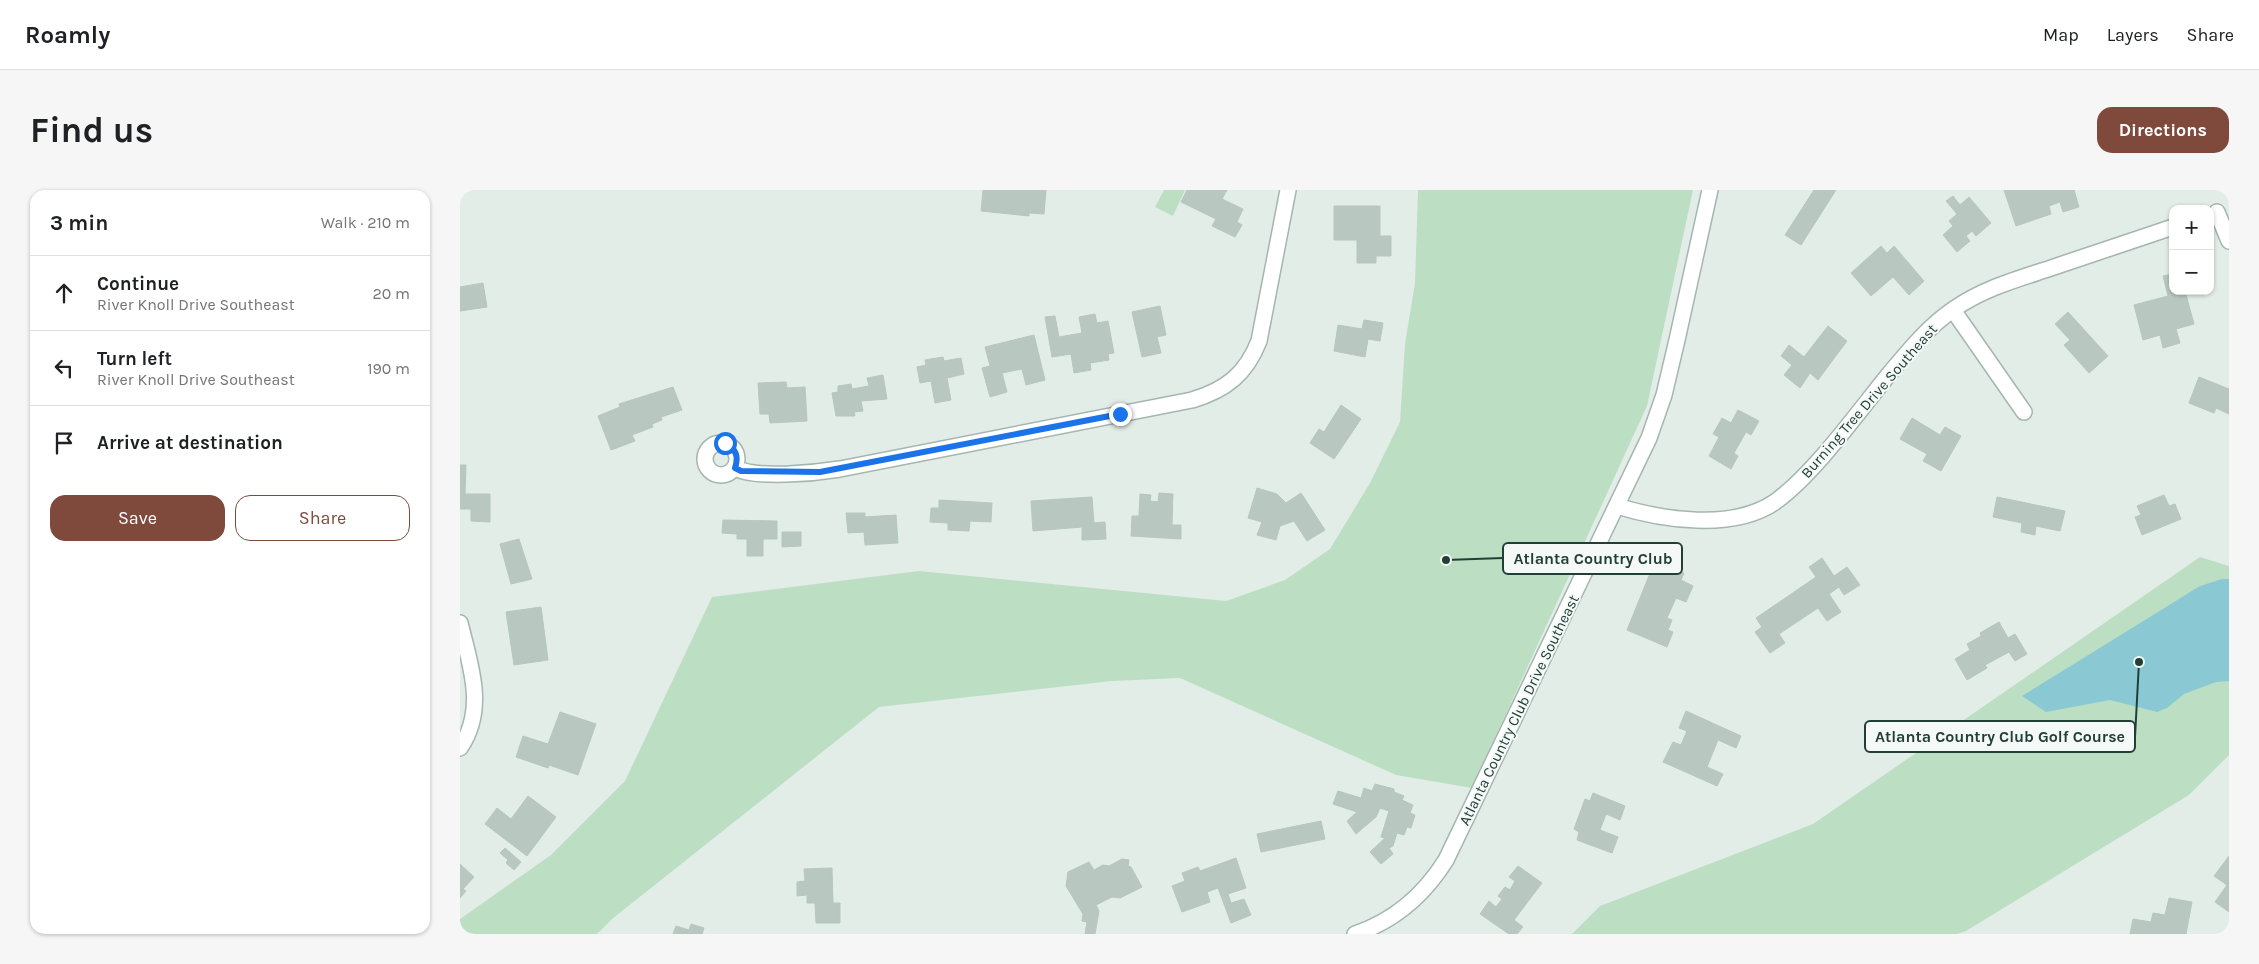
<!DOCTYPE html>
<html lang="en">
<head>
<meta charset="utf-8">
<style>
	body { margin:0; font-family:Karla,sans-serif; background:#f6f6f6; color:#202124 }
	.controls { position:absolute; right:15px; top:15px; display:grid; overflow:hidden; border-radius:10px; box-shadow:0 1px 4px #0004 }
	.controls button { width:45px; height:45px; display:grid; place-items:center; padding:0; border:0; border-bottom:1px solid #e0e0e0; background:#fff; color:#202124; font:25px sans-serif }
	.stop { position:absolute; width:15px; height:15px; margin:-11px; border:4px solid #1a73e8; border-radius:50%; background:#fff }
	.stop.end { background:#1a73e8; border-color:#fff; box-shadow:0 1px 5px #0008 }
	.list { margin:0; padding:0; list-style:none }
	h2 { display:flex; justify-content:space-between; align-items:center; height:65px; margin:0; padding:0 20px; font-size:21px }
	h2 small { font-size:16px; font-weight:400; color:#757577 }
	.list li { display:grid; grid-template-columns:32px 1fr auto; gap:15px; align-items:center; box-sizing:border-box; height:75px; padding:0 20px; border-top:1px solid #e0e0e0 }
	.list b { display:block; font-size:19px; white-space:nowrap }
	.list p { margin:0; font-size:16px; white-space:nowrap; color:#757577 }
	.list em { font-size:16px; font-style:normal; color:#757577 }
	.actions { display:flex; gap:10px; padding:15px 20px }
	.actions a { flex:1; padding:11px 0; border:1px solid #7f4a3c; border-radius:15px; text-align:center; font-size:18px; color:#7f4a3c }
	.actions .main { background:#7f4a3c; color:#fff }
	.icon { flex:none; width:28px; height:28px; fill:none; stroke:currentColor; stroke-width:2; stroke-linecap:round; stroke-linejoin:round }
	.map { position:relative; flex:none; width:1769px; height:744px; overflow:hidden; border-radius:15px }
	header { display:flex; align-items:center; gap:30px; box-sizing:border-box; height:70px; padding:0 25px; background:#fff; border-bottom:1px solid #e0e0e0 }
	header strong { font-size:24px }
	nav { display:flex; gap:28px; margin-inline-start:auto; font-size:18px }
	.intro { display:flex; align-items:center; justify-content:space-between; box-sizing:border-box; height:120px; padding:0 30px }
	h1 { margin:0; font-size:35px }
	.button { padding:12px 22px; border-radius:15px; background:#7f4a3c; color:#fff; font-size:18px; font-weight:700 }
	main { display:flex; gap:30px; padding:0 30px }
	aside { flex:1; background:#fff; border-radius:15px; box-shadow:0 1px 4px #0004 }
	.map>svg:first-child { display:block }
	.green { fill:#bcdfc4 }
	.water { fill:#8ac9d3 }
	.building { fill:#b8c8c1; stroke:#b5c7bf }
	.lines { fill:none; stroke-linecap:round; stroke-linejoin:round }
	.minor-casing { stroke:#a5b5af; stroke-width:18 }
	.minor { stroke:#fff; stroke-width:15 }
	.route { stroke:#1a73e8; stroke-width:6 }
	.labels { text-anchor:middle; stroke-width:4; stroke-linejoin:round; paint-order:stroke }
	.street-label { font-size:15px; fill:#223f37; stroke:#f4f9f7 }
	.leader { fill:none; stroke:#223f37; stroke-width:2 }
	.callout-dot { fill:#223f37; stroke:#f4f9f7; stroke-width:2 }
	.callout { fill:#f4f9f7; stroke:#223f37; stroke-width:2 }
	.callout-label { font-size:16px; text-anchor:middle; font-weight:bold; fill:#223f37 }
</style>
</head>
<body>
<header>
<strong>Roamly</strong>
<nav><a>Map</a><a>Layers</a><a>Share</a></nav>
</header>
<div class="intro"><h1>Find us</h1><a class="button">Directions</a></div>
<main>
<aside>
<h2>3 min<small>Walk · 210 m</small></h2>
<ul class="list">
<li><svg class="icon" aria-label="ahead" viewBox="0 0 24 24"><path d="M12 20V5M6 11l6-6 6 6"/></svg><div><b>Continue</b><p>River Knoll Drive Southeast</p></div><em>20 m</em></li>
<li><svg class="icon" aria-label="left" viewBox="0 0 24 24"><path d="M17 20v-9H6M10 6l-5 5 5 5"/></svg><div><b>Turn left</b><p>River Knoll Drive Southeast</p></div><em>190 m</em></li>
<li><svg class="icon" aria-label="arrive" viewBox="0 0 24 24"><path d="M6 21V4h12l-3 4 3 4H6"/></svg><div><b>Arrive at destination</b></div></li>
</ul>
<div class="actions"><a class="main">Save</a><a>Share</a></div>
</aside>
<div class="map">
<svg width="1769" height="744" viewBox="0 0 1769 744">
	<rect width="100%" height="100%" fill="#e3ede8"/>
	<path class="green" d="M704,0H725L713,26L695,17Z
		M958,0H1233L1187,216L1012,598L936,585L720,488L652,491L419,517L152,729L137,744H0V729L91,665L165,591L252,407L459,381L766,411L825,390L870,359L910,293L940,232L945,154L955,93Z
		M1740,367L1769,376V565L1729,605L1506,741L1497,744H1112L1140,716L1353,634Z"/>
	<path class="water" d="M1762,389H1769V491L1756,492L1724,504L1707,518L1697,522L1650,510L1586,522L1562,506L1740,396Z"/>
	<path class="building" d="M523,0H586L584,24L569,23V26L521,21Z
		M727,0H767L762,9L783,19L777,32L782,35L775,47L752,36L756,29L721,12Z
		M1354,0H1376L1341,55L1325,45Z
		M1544,0H1614L1619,17L1603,22L1600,12L1589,16L1591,24L1556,36Z
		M1493,6L1500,15L1509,7L1531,33L1516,46L1512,41L1506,46L1510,51L1497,62L1483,45L1493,36L1489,31L1497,24L1486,11Z
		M874,16H920V46H931V66H916V73H897V50H874Z
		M1421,56L1427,63L1434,56L1464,91L1449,105L1433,87L1411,106L1391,83Z
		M1713,84V101H1725L1734,134L1716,139L1720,153L1703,158L1700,145L1683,150L1674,115L1708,106L1703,86Z
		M23,93L27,117L0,121V97Z
		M700,116L706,145L697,147L701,163L682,167L672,122Z
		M1608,122L1648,166L1629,183L1604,155L1610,150L1595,134Z
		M635,124L637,133L648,131L654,163L648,164L649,170L630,173L631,180L614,183L611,164L592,167L585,127L595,126L599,147L622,143L619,127Z
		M904,130L923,133L920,151L908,149L905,167L874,161L878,135L902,139Z
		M1368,136L1387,151L1358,190L1350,183L1340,198L1324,185L1332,175L1321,166L1329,155L1344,167Z
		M574,145L585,190L566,195L562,179L542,183L547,202L530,207L522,178L530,176L525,157Z
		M483,167L484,171L501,168L504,184L487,188L491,210L475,213L471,191L460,193L457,177L466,175L465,170Z
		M423,185L427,209L401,211L403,221L394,222L395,226H376L372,203L378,202V196L391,194L392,199L409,196L407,188Z
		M1739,187L1769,199V224L1756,218L1754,223L1729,213Z
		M326,192L327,198L345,197L347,231L310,233L309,224H300L298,193Z
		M213,197L222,220L201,227L202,230L192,234L193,237L172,245L175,251L151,260L138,226L160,217L159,214Z
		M881,215L901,229L874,269L850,253L859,239L864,242Z
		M1278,220L1299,231L1291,245L1286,242L1274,263L1278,266L1271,279L1249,266L1259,247L1253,244L1262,228L1271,233Z
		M1452,228L1480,245L1485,237L1501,246L1481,281L1463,271L1467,264L1440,249Z
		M0,275H6L5,304H30V332L11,331V319H0Z
		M797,298L817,304L826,313L841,303L865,340L847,351L834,331L820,336L816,350L797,345L802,332L788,328Z
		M699,303L713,304L712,335H721V349L671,346L672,326H679L680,304L691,305L690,311L698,312Z
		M1704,305L1709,316L1715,314L1721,329L1682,345L1675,327L1681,325L1677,316Z
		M632,307L634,333L645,332L646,349L622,350V337L573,341L571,311Z
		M1537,307L1605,321L1600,341L1576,336L1575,345L1561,342L1562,333L1533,327Z
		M479,310L532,313L531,332L510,331L509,341L488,340V333L470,332L471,318H479Z
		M386,323H405V327L436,325L438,353L405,355L404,342L388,343Z
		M263,330L317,331V349H303V366H287V349H277V344L262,343Z
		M322,342H341V356L322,357Z
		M59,349L72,389L51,394L40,354Z
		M1362,368L1374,386L1387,377L1400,395L1384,405L1379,397L1369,404L1381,422L1367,431L1358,418L1319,444L1325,453L1310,463L1295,442L1302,437L1296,428L1356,387L1349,377Z
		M1195,371L1224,383L1221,390L1233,396L1226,412L1216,408L1207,428L1212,430L1208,440L1213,442L1207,457L1167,440Z
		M81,417L88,470L54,475L46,422Z
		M1539,432L1548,448L1555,444L1567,464L1555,471L1549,462L1525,475L1527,478L1507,490L1495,469L1510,460L1507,454L1521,446L1520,443Z
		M1226,521L1281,546L1276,558L1258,550L1247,577L1263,584L1257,596L1203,572L1213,552L1221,555L1227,541L1219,538Z
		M100,522L136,534L118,585L89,575L88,578L56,567L63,546L88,554Z
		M915,594L934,599V602L944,606L942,610L953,615L950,623L955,625L951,638L947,637L944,645L937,643L933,656L929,658L933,664L921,674L910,662L925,648L921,647L929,621L920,618L916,627L896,644L887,631L897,622L873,614L878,601L901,608L904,598L912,601Z
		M1133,603L1165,616L1160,630L1146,624L1140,640L1158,647L1152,663L1117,650L1119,642L1114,639L1125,609L1130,611Z
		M68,606L96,627L67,666L25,634L37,618L51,629Z
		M861,631L865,649L801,662L797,644Z
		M45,658L61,672L54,680L46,673L48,670L40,663Z
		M1769,666V722L1755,712L1767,695L1754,686Z
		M776,668L786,698L768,704L771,713L784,709L791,725L771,733L758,698L747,702L750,712L722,722L712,696L725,691L722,683L738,677L740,681Z
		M662,669L669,670L668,676L671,677L682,697L660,708L652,707L636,715L639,721L635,744H625L627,732L622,731L623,724L606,696L608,682L629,672L634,680L643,675L649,676Z
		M0,674L14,687L3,699L6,701L0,708Z
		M1058,676L1082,693L1054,730L1063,737L1057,744H1049L1020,724L1029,711L1036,717L1042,709L1038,706L1045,697L1050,700L1055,691L1049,687Z
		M372,678L373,713H380V733H356L355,713H347V705L337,706V692L345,691L344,679Z
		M1709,708L1732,712L1726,744H1670L1673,729L1691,732L1693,723L1705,725Z
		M231,734L244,738L242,744H213L216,736L229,740Z"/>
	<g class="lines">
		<g class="minor-casing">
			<path id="minor" d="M1757,22L1769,51
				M1493,120L1564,222
				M245 269a16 16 0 1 1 32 0a16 16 0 1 1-32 0Z
				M275,278C296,289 355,283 380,279L732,210C766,200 786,184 799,151L828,0
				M1157,316C1202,330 1273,341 1315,312C1355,283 1398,222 1430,183C1450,159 1469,136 1494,119C1524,98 1558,89 1591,78C1632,64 1672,51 1713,37
				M0,433C10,474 27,519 0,558
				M895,744C934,731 964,705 986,670L1189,248L1204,205L1217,150L1250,0"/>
		</g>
		<use href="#minor" class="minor"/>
	</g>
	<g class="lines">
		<path class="route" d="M265,253C276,259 279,266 275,278L281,281L360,282L660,224"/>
	</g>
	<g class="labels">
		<g class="street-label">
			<text transform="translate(1409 211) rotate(-49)" y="5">Burning Tree Drive Southeast</text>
			<text transform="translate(1059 520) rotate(-64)" y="5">Atlanta Country Club Drive Southeast</text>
		</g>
	</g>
	<path class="leader" d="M986 370L1043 368M1679 472L1675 547"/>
	<g class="callout-dot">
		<circle cx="986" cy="370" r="5"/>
		<circle cx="1679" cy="472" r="5"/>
	</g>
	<g class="callout">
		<rect x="1043" y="353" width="179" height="31" rx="5"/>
		<rect x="1405" y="531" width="270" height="31" rx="5"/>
	</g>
	<g class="callout-label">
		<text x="1133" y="374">Atlanta Country Club</text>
		<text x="1540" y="552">Atlanta Country Club Golf Course</text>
	</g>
</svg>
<div class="controls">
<button>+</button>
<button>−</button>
</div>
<div class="stop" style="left:265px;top:253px"></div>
<div class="stop end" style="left:660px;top:224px"></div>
</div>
</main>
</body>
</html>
